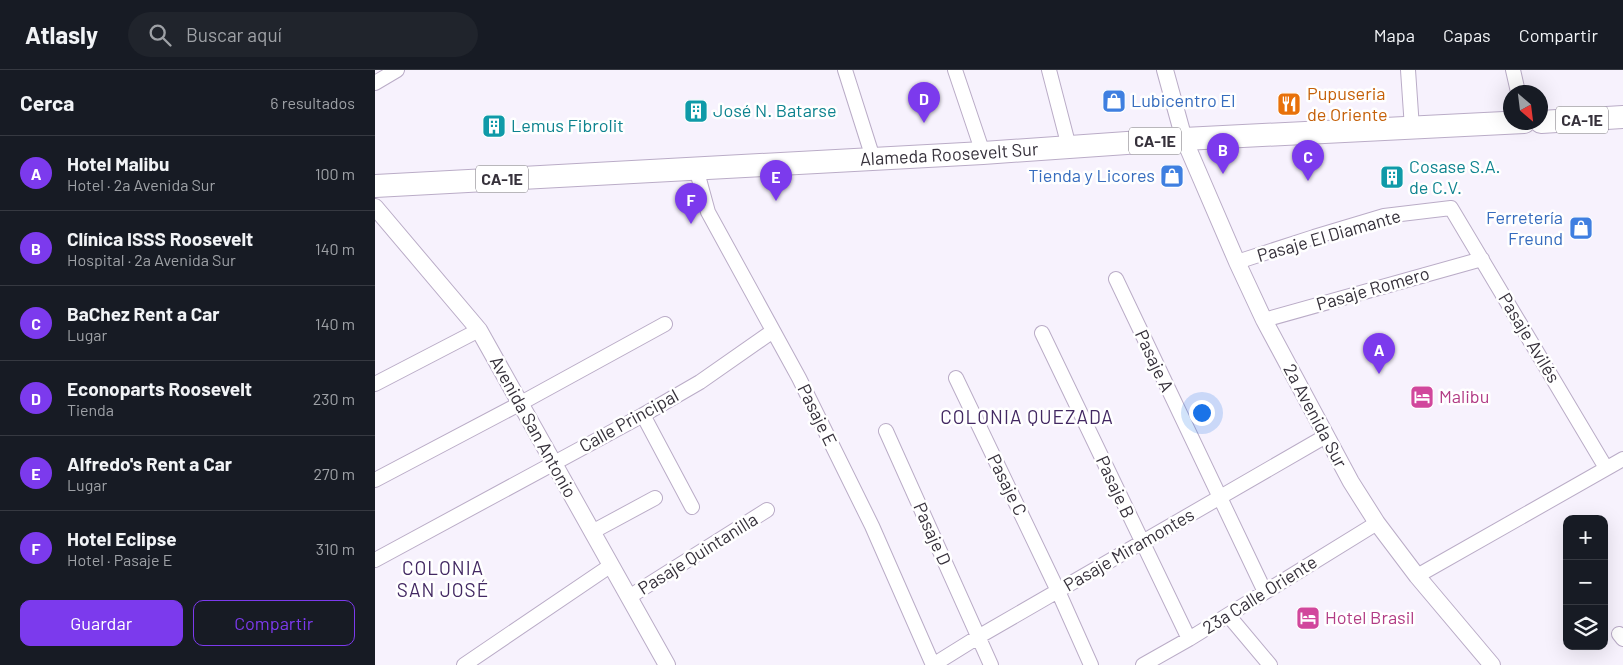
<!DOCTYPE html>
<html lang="es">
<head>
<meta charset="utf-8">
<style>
	body { margin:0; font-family:Barlow,sans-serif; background:#20242c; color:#f1f3f6 }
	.controls { position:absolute; right:15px; bottom:15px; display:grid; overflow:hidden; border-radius:10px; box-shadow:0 5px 20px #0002 }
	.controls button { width:45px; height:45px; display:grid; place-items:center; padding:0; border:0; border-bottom:1px solid #363941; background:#171b24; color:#f1f3f6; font:25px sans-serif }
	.compass { position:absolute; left:1128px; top:15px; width:45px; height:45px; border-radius:50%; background:#171b24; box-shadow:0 5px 20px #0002; rotate:152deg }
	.you { position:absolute; left:826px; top:342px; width:18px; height:18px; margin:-12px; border:4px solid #fff; border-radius:50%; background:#1a73e8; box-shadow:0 0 0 8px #1a73e833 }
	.badge { display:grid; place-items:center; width:32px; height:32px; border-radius:50%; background:#7c3aed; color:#fff; font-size:16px; font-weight:700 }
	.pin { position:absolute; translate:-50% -41px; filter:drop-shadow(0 1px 2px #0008) }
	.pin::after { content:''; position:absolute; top:26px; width:18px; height:15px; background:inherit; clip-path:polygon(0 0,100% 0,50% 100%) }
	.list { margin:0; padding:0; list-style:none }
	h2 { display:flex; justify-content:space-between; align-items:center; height:65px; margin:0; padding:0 20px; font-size:21px }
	h2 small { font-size:16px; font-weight:400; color:#9ea1a6 }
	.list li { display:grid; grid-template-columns:32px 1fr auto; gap:15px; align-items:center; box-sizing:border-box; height:75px; padding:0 20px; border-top:1px solid #363941 }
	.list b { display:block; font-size:19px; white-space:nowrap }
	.list p { margin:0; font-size:16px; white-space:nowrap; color:#9ea1a6 }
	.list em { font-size:16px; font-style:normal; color:#9ea1a6 }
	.actions { display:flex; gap:10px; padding:15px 20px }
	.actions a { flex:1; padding:11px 0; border:1px solid #7c3aed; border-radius:10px; text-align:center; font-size:18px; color:#7c3aed }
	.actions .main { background:#7c3aed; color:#fff }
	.icon { flex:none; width:28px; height:28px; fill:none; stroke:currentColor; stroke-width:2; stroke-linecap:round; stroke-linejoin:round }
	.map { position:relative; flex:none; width:1248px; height:595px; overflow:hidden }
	header { display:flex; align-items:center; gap:30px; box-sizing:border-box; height:70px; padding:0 25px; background:#171b24; border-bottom:1px solid #363941 }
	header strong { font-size:24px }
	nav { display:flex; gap:28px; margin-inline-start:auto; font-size:18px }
	.search { width:350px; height:45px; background:#20242c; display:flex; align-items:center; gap:12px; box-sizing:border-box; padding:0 18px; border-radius:28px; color:#9ea1a6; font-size:19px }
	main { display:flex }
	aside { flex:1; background:#171b24 }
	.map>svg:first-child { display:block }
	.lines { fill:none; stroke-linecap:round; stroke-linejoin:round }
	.minor-casing { stroke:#baacc7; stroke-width:16 }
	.tertiary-casing { stroke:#baacc7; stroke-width:18 }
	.trunk-casing { stroke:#baacc7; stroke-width:24 }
	.minor { stroke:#fff; stroke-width:14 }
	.tertiary { stroke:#fff; stroke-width:16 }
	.trunk { stroke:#fff; stroke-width:22 }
	.labels { text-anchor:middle; stroke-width:5; stroke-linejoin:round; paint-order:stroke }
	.shield { fill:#fff; stroke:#726f76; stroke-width:1 }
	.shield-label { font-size:16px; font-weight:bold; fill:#36313b }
	.food-label { font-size:18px; fill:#c56008; stroke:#fff; text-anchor:start }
	.shop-label { font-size:18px; fill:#366cbe; stroke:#fff; text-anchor:end }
	.culture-label { font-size:18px; fill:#0d838f; stroke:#fff; text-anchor:start }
	.street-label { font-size:18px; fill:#36313b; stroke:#fff }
	.hotel-label { font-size:18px; fill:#b23c85; stroke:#fff; text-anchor:start }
	.neighbourhood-label { font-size:19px; letter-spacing:1px; fill:#422862; stroke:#fff }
</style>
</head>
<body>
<header>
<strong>Atlasly</strong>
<div class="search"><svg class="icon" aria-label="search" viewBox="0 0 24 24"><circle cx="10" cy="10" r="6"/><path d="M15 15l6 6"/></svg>Buscar aquí</div>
<nav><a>Mapa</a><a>Capas</a><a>Compartir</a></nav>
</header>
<main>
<aside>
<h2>Cerca<small>6 resultados</small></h2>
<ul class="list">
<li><span class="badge">A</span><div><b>Hotel Malibu</b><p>Hotel · 2a Avenida Sur</p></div><em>100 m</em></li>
<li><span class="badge">B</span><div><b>Clínica ISSS Roosevelt</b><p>Hospital · 2a Avenida Sur</p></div><em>140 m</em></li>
<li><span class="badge">C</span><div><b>BaChez Rent a Car</b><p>Lugar</p></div><em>140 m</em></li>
<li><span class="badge">D</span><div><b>Econoparts Roosevelt</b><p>Tienda</p></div><em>230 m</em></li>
<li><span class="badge">E</span><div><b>Alfredo's Rent a Car</b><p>Lugar</p></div><em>270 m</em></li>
<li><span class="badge">F</span><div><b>Hotel Eclipse</b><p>Hotel · Pasaje E</p></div><em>310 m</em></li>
</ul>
<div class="actions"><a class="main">Guardar</a><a>Compartir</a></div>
</aside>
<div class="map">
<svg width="1248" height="595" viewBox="0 0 1248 595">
	<rect width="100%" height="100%" fill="#f7f2fd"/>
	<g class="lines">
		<g class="minor-casing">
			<path id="minor" d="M470,0L498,88
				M580,0L608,83
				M674,0L694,77
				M1033,0L1037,58
				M1138,0L1143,22
				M0,13L22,0
				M321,98L333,142L424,308L497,456L558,595
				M862,192L939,167L1009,146L1076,138L1231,398
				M741,209L890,522
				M889,250L1107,189
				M667,263L814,569
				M581,308L683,521L716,595
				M0,314L104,260
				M268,345L317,437
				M511,361L616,595
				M0,410L146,333L290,254
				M217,462L280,428
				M0,490L268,345L325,312L398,261
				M1042,506L1248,389
				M254,527L392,440
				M853,545L895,595
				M1244,564L1248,569
				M89,595L235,496
				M558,595L603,567L951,366
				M768,595L814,569L1002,453"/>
		</g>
		<g class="tertiary-casing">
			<path id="tertiary" d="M790,0L809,69L862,192L889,250L976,412L1002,453L1042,506L1117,595
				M0,137L104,260L292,595"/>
		</g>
		<g class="trunk-casing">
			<g id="trunk">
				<path d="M1166,52L1248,47"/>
				<path id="s1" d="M0,116L608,83L809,69L1149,52"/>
			</g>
		</g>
		<use href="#minor" class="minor"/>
		<use href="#tertiary" class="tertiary"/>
		<use href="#trunk" class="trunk"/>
	</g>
	<defs>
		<g id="shop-square" transform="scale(1.25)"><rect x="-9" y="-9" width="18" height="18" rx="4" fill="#3f7fe0" stroke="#fff"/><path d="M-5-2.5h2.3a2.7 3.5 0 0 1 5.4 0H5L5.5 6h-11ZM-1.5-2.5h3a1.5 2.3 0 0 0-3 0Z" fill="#fff"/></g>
		<g id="restaurant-square" transform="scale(1.25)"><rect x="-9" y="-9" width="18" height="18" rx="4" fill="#e8710a" stroke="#fff"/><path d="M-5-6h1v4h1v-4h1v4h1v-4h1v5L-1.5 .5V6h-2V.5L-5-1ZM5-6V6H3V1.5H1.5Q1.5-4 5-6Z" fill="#fff"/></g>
		<g id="building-square" transform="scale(1.25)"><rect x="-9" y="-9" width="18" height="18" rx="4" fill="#0f9aa8" stroke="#fff"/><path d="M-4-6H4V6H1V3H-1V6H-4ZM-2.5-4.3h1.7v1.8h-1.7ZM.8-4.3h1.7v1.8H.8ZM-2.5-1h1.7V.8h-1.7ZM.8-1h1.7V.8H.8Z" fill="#fff"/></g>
		<g id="hotel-square" transform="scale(1.25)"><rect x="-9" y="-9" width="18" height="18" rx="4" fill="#d1479c" stroke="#fff"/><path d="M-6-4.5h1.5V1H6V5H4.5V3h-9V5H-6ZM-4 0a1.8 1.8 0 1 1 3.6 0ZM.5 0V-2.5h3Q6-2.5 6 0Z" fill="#fff"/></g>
	</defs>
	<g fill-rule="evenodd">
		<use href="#shop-square" x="739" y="31"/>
		<use href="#restaurant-square" x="914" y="34"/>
		<use href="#building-square" x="321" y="41"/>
		<use href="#building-square" x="119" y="56"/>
		<use href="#shop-square" x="797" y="106"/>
		<use href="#building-square" x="1017" y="107"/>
		<use href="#shop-square" x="1206" y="158"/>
		<use href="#hotel-square" x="1047" y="327"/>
		<use href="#hotel-square" x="933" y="548"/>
	</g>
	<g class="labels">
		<g class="shield">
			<rect x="1181" y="36.5" width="52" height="27" rx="4"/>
			<rect x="754" y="57.5" width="52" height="27" rx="4"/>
			<rect x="101" y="95.5" width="52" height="27" rx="4"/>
		</g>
		<g class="shield-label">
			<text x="1207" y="56">CA-1E</text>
			<text x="780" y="77">CA-1E</text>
			<text x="127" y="115">CA-1E</text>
		</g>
		<g class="food-label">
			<text x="932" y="30">Pupuseria<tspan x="932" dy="21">de Oriente</tspan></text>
		</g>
		<g class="shop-label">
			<text x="756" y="37" text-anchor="start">Lubicentro El</text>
			<text x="780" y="112">Tienda y Licores</text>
			<text x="1188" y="154">Ferretería<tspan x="1188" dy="21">Freund</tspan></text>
		</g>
		<g class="culture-label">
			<text x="338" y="47">José N. Batarse</text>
			<text x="136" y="62">Lemus Fibrolit</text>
			<text x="1034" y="103">Cosase S.A.<tspan x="1034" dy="21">de C.V.</tspan></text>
		</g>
		<g class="street-label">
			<text dy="6" stroke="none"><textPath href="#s1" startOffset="575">Alameda Roosevelt Sur</textPath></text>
			<text transform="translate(954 166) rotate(-16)" y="6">Pasaje El Diamante</text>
			<text transform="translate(998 219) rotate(-16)" y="6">Pasaje Romero</text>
			<text transform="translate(1154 268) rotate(59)" y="6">Pasaje Avilés</text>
			<text transform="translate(779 291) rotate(65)" y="6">Pasaje A</text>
			<text transform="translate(442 345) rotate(64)" y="6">Pasaje E</text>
			<text transform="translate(940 346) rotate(62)" y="6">2a Avenida Sur</text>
			<text transform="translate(254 351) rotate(-29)" y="6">Calle Principal</text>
			<text transform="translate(158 357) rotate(61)" y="6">Avenida San Antonio</text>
			<text transform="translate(632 415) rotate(64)" y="6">Pasaje C</text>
			<text transform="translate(740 417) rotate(65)" y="6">Pasaje B</text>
			<text transform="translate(557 464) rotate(66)" y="6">Pasaje D</text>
			<text transform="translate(754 480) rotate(-30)" y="6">Pasaje Miramontes</text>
			<text transform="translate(323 484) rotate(-32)" y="6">Pasaje Quintanilla</text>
			<text transform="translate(885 525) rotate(-32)" y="6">23a Calle Oriente</text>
		</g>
		<g class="hotel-label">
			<text x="1064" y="333">Malibu</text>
			<text x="950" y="554">Hotel Brasil</text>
		</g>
		<g class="neighbourhood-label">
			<text x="652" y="354">COLONIA QUEZADA</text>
			<text x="68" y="505">COLONIA<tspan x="68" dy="22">SAN JOSÉ</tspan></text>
		</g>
	</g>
</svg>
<div class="controls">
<button>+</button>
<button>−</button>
<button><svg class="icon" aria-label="layers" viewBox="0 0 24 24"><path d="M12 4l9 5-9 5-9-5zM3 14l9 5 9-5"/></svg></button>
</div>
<svg class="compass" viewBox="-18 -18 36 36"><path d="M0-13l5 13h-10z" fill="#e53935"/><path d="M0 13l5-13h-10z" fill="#9ea1a6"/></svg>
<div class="you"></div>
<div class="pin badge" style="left:1004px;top:304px">A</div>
<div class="pin badge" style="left:848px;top:104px">B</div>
<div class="pin badge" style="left:933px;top:111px">C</div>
<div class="pin badge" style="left:549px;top:53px">D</div>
<div class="pin badge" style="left:401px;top:131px">E</div>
<div class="pin badge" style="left:316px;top:154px">F</div>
</div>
</main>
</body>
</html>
